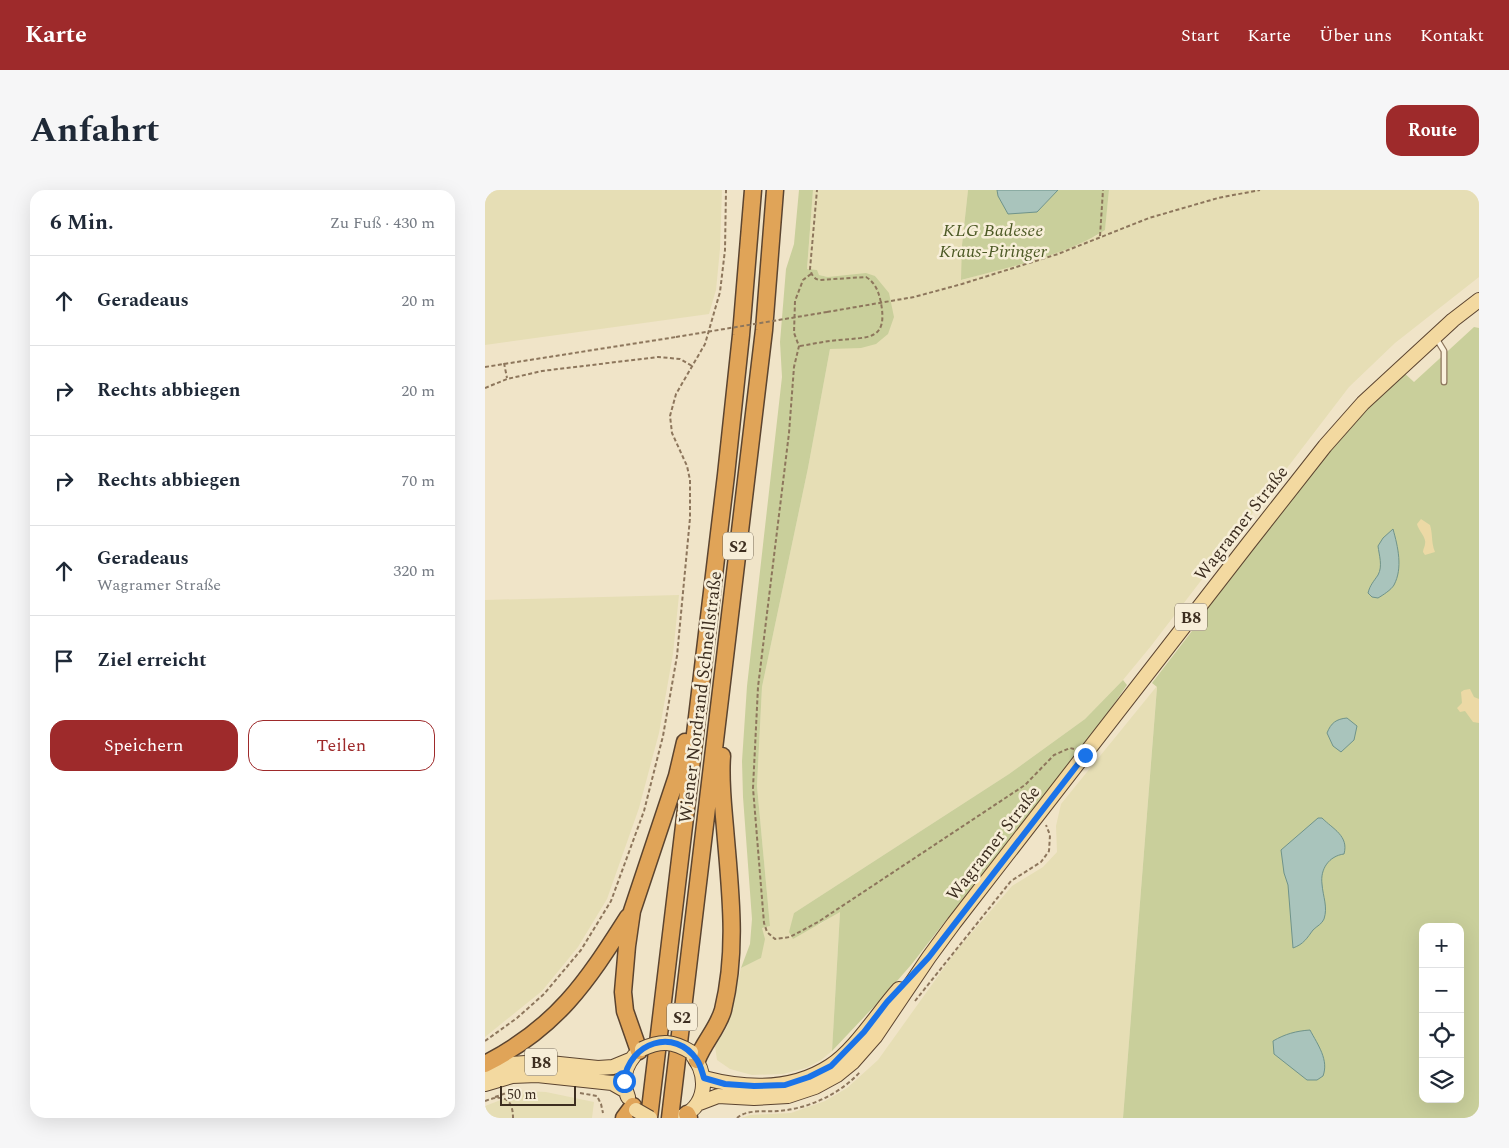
<!DOCTYPE html>
<html lang="de">
<head>
<meta charset="utf-8">
<style>
	body { margin:0; font-family:Spectral,serif; background:#f6f6f7; color:#1f2937 }
	.controls { position:absolute; right:15px; bottom:15px; display:grid; overflow:hidden; border-radius:10px; box-shadow:0 5px 20px #0002 }
	.controls button { width:45px; height:45px; display:grid; place-items:center; padding:0; border:0; border-bottom:1px solid #e0e1e3; background:#fff; color:#1f2937; font:25px sans-serif }
	.scale { position:absolute; left:15px; bottom:12px; width:76px; box-sizing:border-box; padding-left:5px; border:2px solid #3d2e20; border-top:0; font-size:14px; line-height:18px; white-space:nowrap; color:#3d2e20; -webkit-text-stroke:4px #f7eed8; paint-order:stroke }
	.stop { position:absolute; width:15px; height:15px; margin:-11px; border:4px solid #1a73e8; border-radius:50%; background:#fff }
	.stop.end { background:#1a73e8; border-color:#fff; box-shadow:0 1px 5px #0008 }
	.list { margin:0; padding:0; list-style:none }
	h2 { display:flex; justify-content:space-between; align-items:center; height:65px; margin:0; padding:0 20px; font-size:21px }
	h2 small { font-size:16px; font-weight:400; color:#747a83 }
	.list li { display:grid; grid-template-columns:32px 1fr auto; gap:15px; align-items:center; box-sizing:border-box; height:90px; padding:0 20px; border-top:1px solid #e0e1e3 }
	.list b { display:block; font-size:19px; white-space:nowrap }
	.list p { margin:0; font-size:16px; white-space:nowrap; color:#747a83 }
	.list em { font-size:16px; font-style:normal; color:#747a83 }
	.actions { display:flex; gap:10px; padding:15px 20px }
	.actions a { flex:1; padding:11px 0; border:1px solid #9e2a2b; border-radius:15px; text-align:center; font-size:18px; color:#9e2a2b }
	.actions .main { background:#9e2a2b; color:#fff }
	.icon { flex:none; width:28px; height:28px; fill:none; stroke:currentColor; stroke-width:2; stroke-linecap:round; stroke-linejoin:round }
	.map { position:relative; flex:none; width:994px; height:928px; overflow:hidden; border-radius:15px }
	header { display:flex; align-items:center; gap:30px; box-sizing:border-box; height:70px; padding:0 25px; background:#9e2a2b; color:#fff }
	header strong { font-size:24px }
	nav { display:flex; gap:28px; margin-inline-start:auto; font-size:18px }
	.intro { display:flex; align-items:center; justify-content:space-between; box-sizing:border-box; height:120px; padding:0 30px }
	h1 { margin:0; font-size:35px }
	.button { padding:12px 22px; border-radius:15px; background:#9e2a2b; color:#fff; font-size:18px; font-weight:700 }
	main { display:flex; gap:30px; padding:0 30px }
	aside { flex:1; background:#fff; border-radius:15px; box-shadow:0 5px 20px #0002 }
	.map>svg:first-child { display:block }
	.farmland { fill:#e6deb5 }
	.green { fill:#c9cf9b; fill-rule:evenodd }
	.sand { fill:#ecd9a5 }
	.water { fill:#a9c4bc; stroke:#6f938a }
	.lines { fill:none; stroke-linecap:round; stroke-linejoin:round }
	.lane-casing { stroke:#8d765c; stroke-width:7 }
	.primary-casing { stroke:#5b4430; stroke-width:16 }
	.highway-casing { stroke:#5b4430; stroke-width:19 }
	.path { stroke:#8d765c; stroke-width:2; stroke-dasharray:4 2.5; stroke-linecap:butt }
	.lane { stroke:#faf1dc; stroke-width:4.5 }
	.primary { stroke:#f3d9a0; stroke-width:14 }
	.highway { stroke:#e0a458; stroke-width:16 }
	.primary-bridge-casing { stroke:#5b4430; stroke-width:16; stroke-linecap:butt }
	.path-bridge { stroke:#8d765c; stroke-width:2; stroke-dasharray:4 2.5; stroke-linecap:butt }
	.primary-bridge { stroke:#f3d9a0; stroke-width:14 }
	.route { stroke:#1a73e8; stroke-width:6 }
	.labels { text-anchor:middle; stroke-width:5; stroke-linejoin:round; paint-order:stroke }
	.shield { fill:#f7eed8; stroke:#756857; stroke-width:1 }
	.shield-label { font-size:16px; font-weight:bold; fill:#3d2e20 }
	.park-label { font-size:18px; font-style:italic; fill:#4d5a26; stroke:#f7eed8 }
	.street-label { font-size:18px; fill:#3d2e20; stroke:#f7eed8 }
</style>
</head>
<body>
<header>
<strong>Karte</strong>
<nav><a>Start</a><a>Karte</a><a>Über uns</a><a>Kontakt</a></nav>
</header>
<div class="intro"><h1>Anfahrt</h1><a class="button">Route</a></div>
<main>
<aside>
<h2>6 Min.<small>Zu Fuß · 430 m</small></h2>
<ul class="list">
<li><svg class="icon" aria-label="ahead" viewBox="0 0 24 24"><path d="M12 20V5M6 11l6-6 6 6"/></svg><div><b>Geradeaus</b></div><em>20 m</em></li>
<li><svg class="icon" aria-label="right" viewBox="0 0 24 24"><path d="M7 20v-9h11M14 6l5 5-5 5"/></svg><div><b>Rechts abbiegen</b></div><em>20 m</em></li>
<li><svg class="icon" aria-label="right" viewBox="0 0 24 24"><path d="M7 20v-9h11M14 6l5 5-5 5"/></svg><div><b>Rechts abbiegen</b></div><em>70 m</em></li>
<li><svg class="icon" aria-label="ahead" viewBox="0 0 24 24"><path d="M12 20V5M6 11l6-6 6 6"/></svg><div><b>Geradeaus</b><p>Wagramer Straße</p></div><em>320 m</em></li>
<li><svg class="icon" aria-label="arrive" viewBox="0 0 24 24"><path d="M6 21V4h12l-3 4 3 4H6"/></svg><div><b>Ziel erreicht</b></div></li>
</ul>
<div class="actions"><a class="main">Speichern</a><a>Teilen</a></div>
</aside>
<div class="map">
<svg width="994" height="928" viewBox="0 0 994 928">
	<rect width="100%" height="100%" fill="#f0e4c8"/>
	<path class="farmland" d="M0,0H237L235,59L231,100L224,124L0,155Z
		M328,0H483L477,55V90L573,62L611,46L620,39L624,0H994V87L910,153L864,197L666,456L638,490L600,529L524,584L309,723L334,735L355,721L347,861L336,870L321,878L298,884L267,885L245,879L232,870L230,856L242,837L256,778L276,768L277,738L285,736L272,596L277,497L323,278L345,159L361,157L396,95L390,86L343,87L334,85L322,79Z
		M194,405L188,464L174,543L154,618L122,709L93,757L57,801L0,847V410Z
		M672,496L638,928H256L265,925L306,923L340,911L362,898L393,870L471,761L527,696L558,677L572,662L571,636L576,614Z
		M39,901L61,902L109,912L107,928H0V916Z"/>
	<path class="green" d="M314,0H328L322,79L332,80L334,85L343,87L381,83L390,86L404,103L409,127L403,144L391,154L376,158L345,159L323,278L277,497L272,596L285,736L277,738L280,749L276,768L256,778L265,754L267,729L258,607L257,571L262,496L297,187L295,152L301,79L309,54Z
		M483,0H512L513,6L552,22L573,0H624L620,40C582,65 521,78 476,90L477,55Z
		M989,137L994,138V928H638L672,497L667,493L710,437L708,434C775,348 839,258 917,181L929,192ZM938,737H975V909H938Z
		M638,490L642,495L620,527L426,775L398,807L347,861L355,722L308,749L304,742L309,723L524,584L600,529Z"/>
	<path class="sand" d="M936,329L945,335C948,345 946,352 950,362L940,365L938,362C938,359 940,356 940,354C942,348 933,340 932,334Z
		M985,499L989,507L994,509V533L988,532L980,521L975,522L972,518L977,513L976,502L979,500Z"/>
	<path class="water" d="M512,0H573L552,22L523,24L513,6Z
		M908,339C913,357 918,378 909,395C906,400 898,405 893,408L887,407L883,403C885,395 889,391 893,385C898,376 894,365 893,356L898,348Z
		M862,528L872,536L869,550L856,562L848,556L842,543C846,533 851,529 862,528Z
		M833,628H837C848,639 864,646 859,664C844,666 835,679 837,694C838,707 843,717 839,729C837,734 832,736 828,740C822,748 819,754 808,758L803,695L799,683L796,660Z
		M825,840C833,855 844,870 838,886L832,890H822L789,864L788,851C800,844 811,841 825,840Z"/>
	<g class="lines">
		<g class="lane-casing">
			<path id="lane" d="M951,148L959,161V192"/>
		</g>
		<g class="primary-casing">
			<path id="primary" d="M0,881L26,874L55,872L113,878L128,877L145,870
				M219,888C261,899 307,901 345,876C370,860 394,821 414,799
				M0,894L27,886L52,885L127,893L141,901
				M143,907C137,893 139,878 149,866
				M212,914L233,906L269,908L303,906L330,897L352,885L368,872L390,847L444,767L469,733L763,354L840,256L878,213L968,130L994,110
				M194,928C223,916 224,885 206,863"/>
		</g>
		<g class="highway-casing">
			<path id="highway" d="M154,861L140,821L138,802L142,756L147,721L192,586L200,552
				M212,870C219,852 233,838 238,820C253,759 245,699 240,638C238,614 235,590 237,566
				M0,874C72,837 101,793 143,727
				M202,924L204,928
				M139,928L148,916
				M164,928L241,285L256,145L268,0
				M185,928L279,140L290,0"/>
		</g>
		<path class="path" d="M615,46L618,0
			M326,84L318,90L310,111L309,143L314,156L309,177L304,243L273,497L268,598L279,733L282,742L290,749L305,747L333,732L540,595L569,565L585,558L589,559
			M342,122L429,107L477,94L573,64L664,28L733,8L775,0
			M315,156C328,154 341,151 354,150C383,147 403,151 396,113C394,103 391,93 381,87L334,90C328,88 327,85 325,79L332,0
			M19,173L22,188
			M0,177L191,147
			M0,198L22,189L57,181L173,167L195,169L207,176
			M430,811L526,691L556,672L564,661L565,645L561,635
			M0,851L32,828L59,804L96,760L126,711L159,621L178,546L192,466L205,328V290L202,276L187,243L185,226L191,204L220,154L235,102L240,60L241,0
			M95,903L112,906L116,914L118,923
			M10,907L33,899
			M0,911C18,904 28,908 28,928
			M252,928C262,919 280,922 293,921C323,919 355,904 375,882"/>
		<use href="#lane" class="lane"/>
		<use href="#primary" class="primary"/>
		<use href="#highway" class="highway"/>
		<g class="primary-bridge-casing">
			<path id="primary-bridge" d="M157,859C176,850 188,851 206,862
				M151,920L165,928"/>
		</g>
		<path class="path-bridge" d="M191,147L342,122"/>
		<use href="#primary-bridge" class="primary-bridge"/>
	</g>
	<g class="lines">
		<path class="route" d="M139,891C144,852 190,837 212,870C216,876 217,882 219,888L240,894L269,896L300,895L324,887L346,876L379,842L402,812L444,767L600,565"/>
	</g>
	<g class="labels">
		<g class="shield">
			<rect x="238" y="342.5" width="30" height="27" rx="4"/>
			<rect x="690" y="413.5" width="32" height="27" rx="4"/>
			<rect x="182" y="813.5" width="30" height="27" rx="4"/>
			<rect x="40" y="858.5" width="32" height="27" rx="4"/>
		</g>
		<g class="shield-label">
			<text x="253" y="362">S2</text>
			<text x="706" y="433">B8</text>
			<text x="197" y="833">S2</text>
			<text x="56" y="878">B8</text>
		</g>
		<g class="park-label">
			<text x="508" y="46">KLG Badesee<tspan x="508" dy="21">Kraus-Piringer</tspan></text>
		</g>
		<g class="street-label">
			<text transform="translate(756 333) rotate(-52)" y="6">Wagramer Straße</text>
			<text transform="translate(215 507) rotate(-83)" y="6">Wiener Nordrand Schnellstraße</text>
			<text transform="translate(508 653) rotate(-52)" y="6">Wagramer Straße</text>
		</g>
	</g>
</svg>
<div class="controls">
<button>+</button>
<button>−</button>
<button><svg class="icon" aria-label="locate" viewBox="0 0 24 24"><circle cx="12" cy="12" r="6"/><path d="M12 2v4M12 18v4M2 12h4M18 12h4"/></svg></button>
<button><svg class="icon" aria-label="layers" viewBox="0 0 24 24"><path d="M12 4l9 5-9 5-9-5zM3 14l9 5 9-5"/></svg></button>
</div>
<div class="scale">50 m</div>
<div class="stop" style="left:139px;top:891px"></div>
<div class="stop end" style="left:600px;top:565px"></div>
</div>
</main>
</body>
</html>
